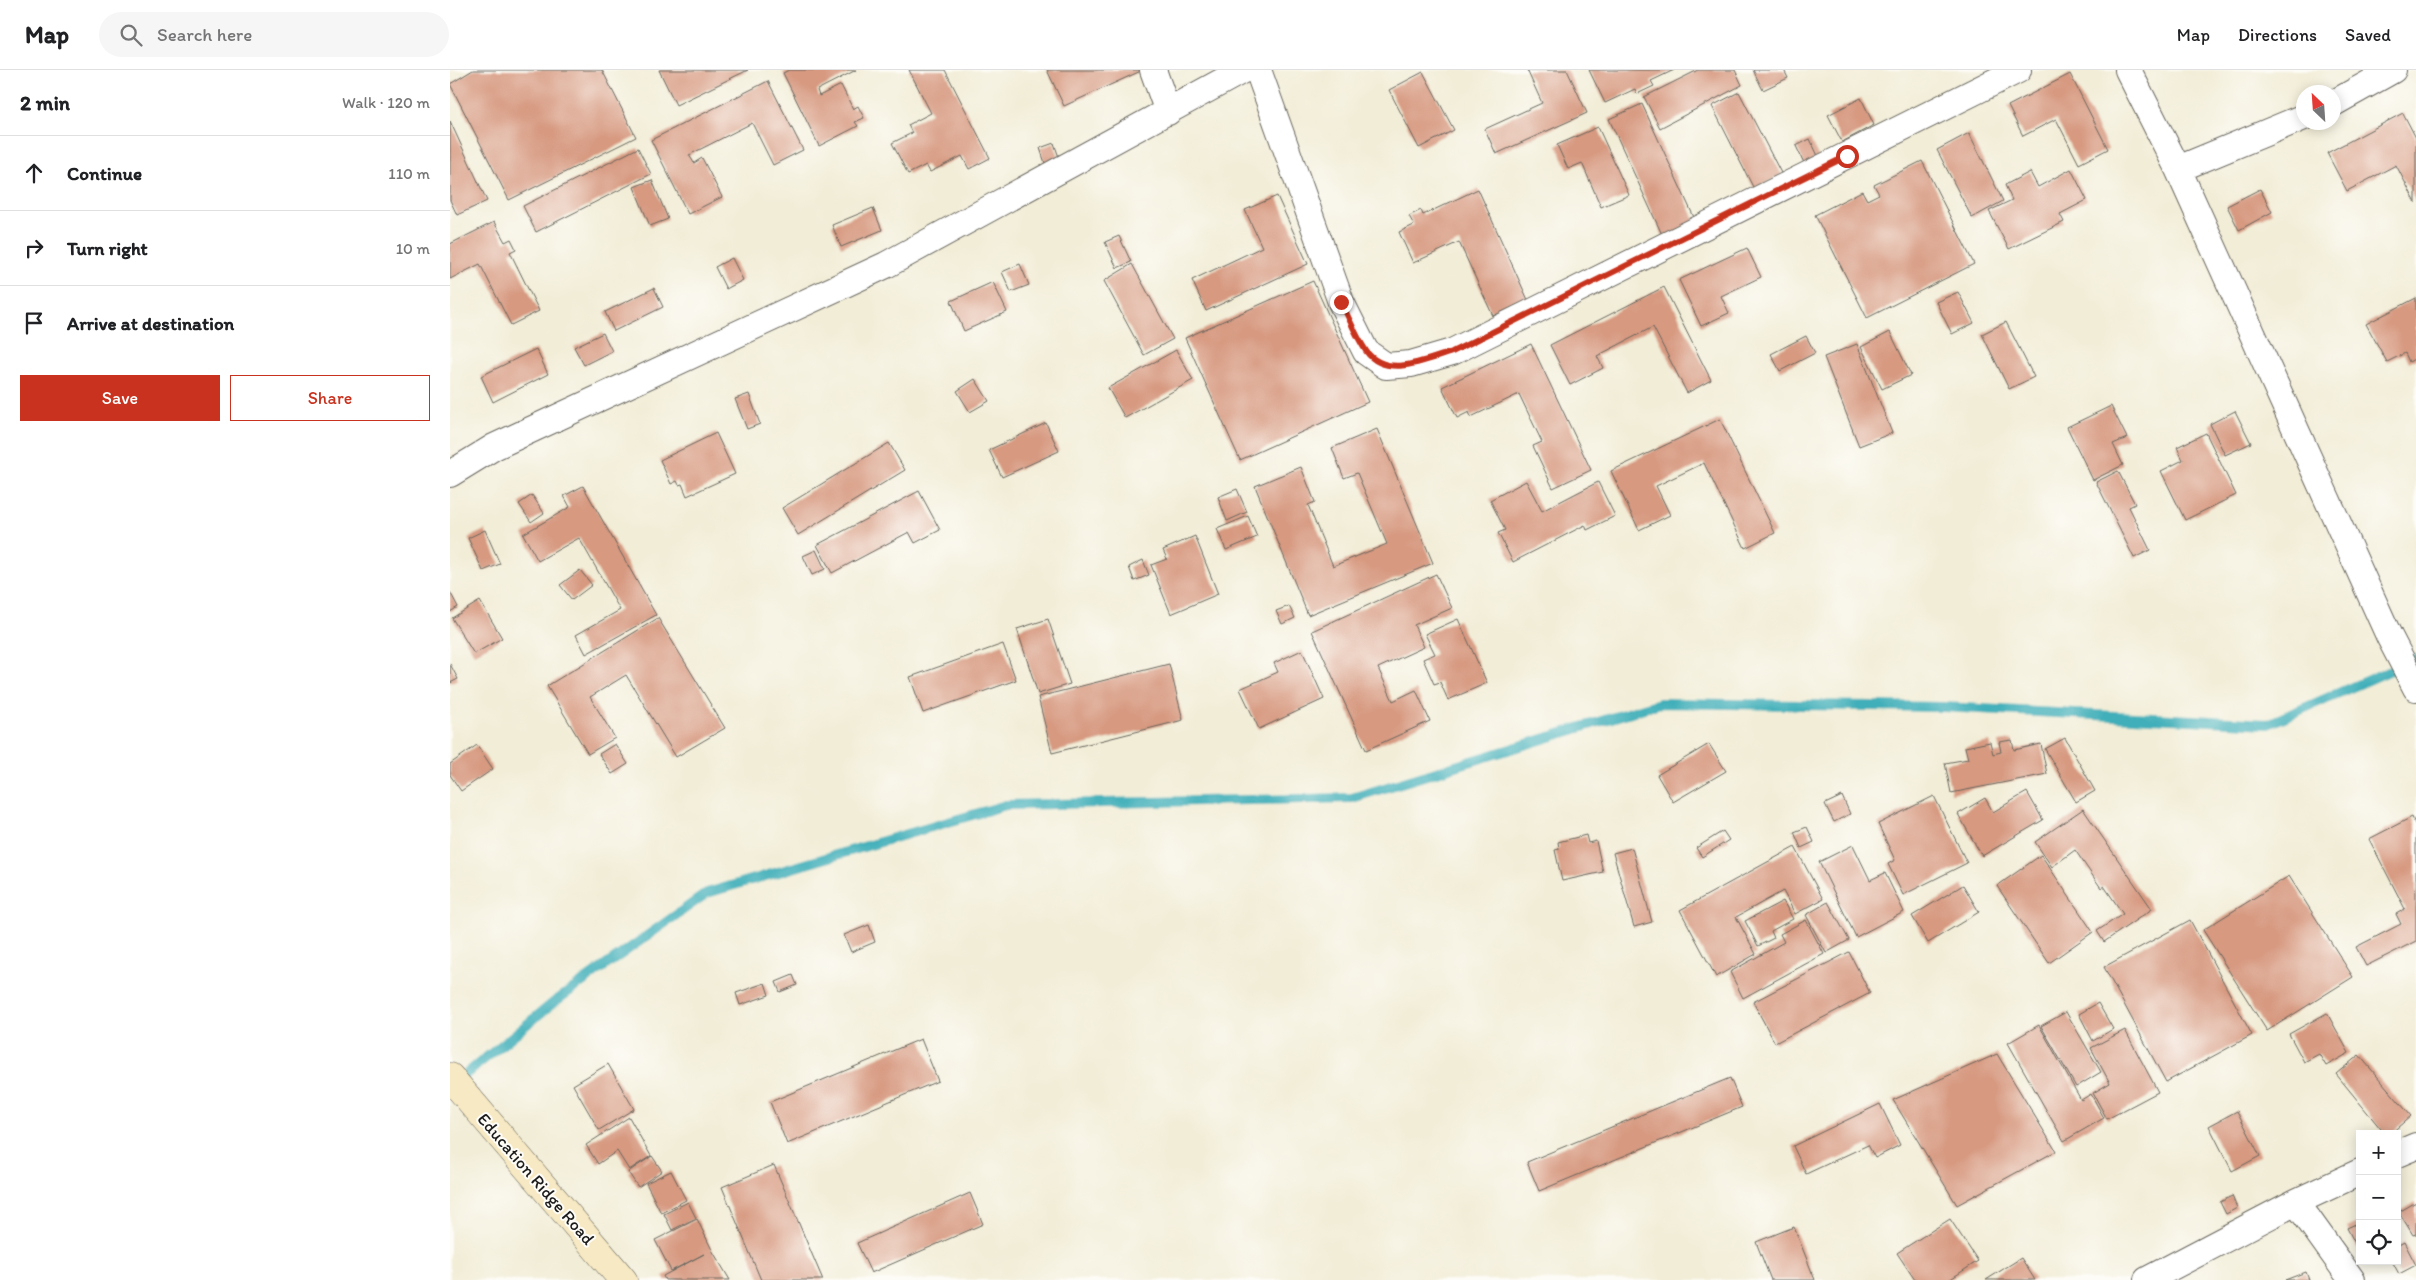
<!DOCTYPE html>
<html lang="en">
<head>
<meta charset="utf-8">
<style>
	body { margin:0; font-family:Itim,sans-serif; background:#f6f6f6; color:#202124 }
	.controls { position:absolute; right:15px; bottom:15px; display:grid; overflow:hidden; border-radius:0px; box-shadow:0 2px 12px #0003 }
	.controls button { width:45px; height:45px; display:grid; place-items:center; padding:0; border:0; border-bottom:1px solid #e0e0e0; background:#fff; color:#202124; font:25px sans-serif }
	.compass { position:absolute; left:1846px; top:15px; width:45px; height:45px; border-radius:50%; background:#fff; box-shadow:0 2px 12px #0003; rotate:335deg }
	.stop { position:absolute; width:15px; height:15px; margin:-11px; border:4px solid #c8321e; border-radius:50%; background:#fff }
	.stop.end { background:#c8321e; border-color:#fff; box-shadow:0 1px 5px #0008 }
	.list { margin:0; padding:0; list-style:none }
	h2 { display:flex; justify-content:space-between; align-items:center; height:65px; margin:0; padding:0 20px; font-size:21px }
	h2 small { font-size:16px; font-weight:400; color:#757577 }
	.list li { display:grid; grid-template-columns:32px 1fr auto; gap:15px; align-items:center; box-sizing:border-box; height:75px; padding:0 20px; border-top:1px solid #e0e0e0 }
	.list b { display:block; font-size:19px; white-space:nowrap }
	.list em { font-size:16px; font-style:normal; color:#757577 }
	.actions { display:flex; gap:10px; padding:15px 20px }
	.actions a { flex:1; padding:11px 0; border:1px solid #c8321e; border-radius:0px; text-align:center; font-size:18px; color:#c8321e }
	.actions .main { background:#c8321e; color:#fff }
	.icon { flex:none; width:28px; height:28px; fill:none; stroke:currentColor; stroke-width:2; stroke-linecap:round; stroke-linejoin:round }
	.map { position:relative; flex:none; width:1966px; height:1210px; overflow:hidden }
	header { display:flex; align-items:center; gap:30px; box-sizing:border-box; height:70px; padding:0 25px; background:#fff; border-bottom:1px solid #e0e0e0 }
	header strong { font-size:24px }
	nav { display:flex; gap:28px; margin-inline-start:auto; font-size:18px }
	.search { width:350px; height:45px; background:#f6f6f6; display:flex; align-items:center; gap:12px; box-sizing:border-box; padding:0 18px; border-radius:28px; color:#757577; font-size:19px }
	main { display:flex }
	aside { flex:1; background:#fff }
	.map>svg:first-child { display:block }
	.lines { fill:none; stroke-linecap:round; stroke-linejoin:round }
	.stream { stroke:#3fafb9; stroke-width:10 }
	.building { fill:#d79980 }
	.street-casing { stroke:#67655d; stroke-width:28 }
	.secondary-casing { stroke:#67655d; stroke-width:29 }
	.street { stroke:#fff; stroke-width:26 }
	.secondary { stroke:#f7e9c3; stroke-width:28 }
	.route { stroke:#c8321e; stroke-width:6 }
	.labels { text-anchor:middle; stroke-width:4; stroke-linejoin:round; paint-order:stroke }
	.street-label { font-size:18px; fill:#1c1c1c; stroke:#fdfcf7 }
</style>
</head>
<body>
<header>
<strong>Map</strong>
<div class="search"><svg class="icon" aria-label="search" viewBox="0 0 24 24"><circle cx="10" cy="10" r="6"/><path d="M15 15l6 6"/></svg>Search here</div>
<nav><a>Map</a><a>Directions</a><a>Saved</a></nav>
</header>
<main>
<aside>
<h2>2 min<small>Walk · 120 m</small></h2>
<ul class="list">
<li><svg class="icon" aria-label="ahead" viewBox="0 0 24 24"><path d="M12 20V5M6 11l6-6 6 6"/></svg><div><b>Continue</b></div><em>110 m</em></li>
<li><svg class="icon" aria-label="right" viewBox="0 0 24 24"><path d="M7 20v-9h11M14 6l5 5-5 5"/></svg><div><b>Turn right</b></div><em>10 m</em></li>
<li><svg class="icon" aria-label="arrive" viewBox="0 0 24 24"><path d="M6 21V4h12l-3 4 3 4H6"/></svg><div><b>Arrive at destination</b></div></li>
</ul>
<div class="actions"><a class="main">Save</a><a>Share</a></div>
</aside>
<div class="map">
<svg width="1966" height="1210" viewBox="0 0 1966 1210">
	<rect width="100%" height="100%" fill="#fdfcf7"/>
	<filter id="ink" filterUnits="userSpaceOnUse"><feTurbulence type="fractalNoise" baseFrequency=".02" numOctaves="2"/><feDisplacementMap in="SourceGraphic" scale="10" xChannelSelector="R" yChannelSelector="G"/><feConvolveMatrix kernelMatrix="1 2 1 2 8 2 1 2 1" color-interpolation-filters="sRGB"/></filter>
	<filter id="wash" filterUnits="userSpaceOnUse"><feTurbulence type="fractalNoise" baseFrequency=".0096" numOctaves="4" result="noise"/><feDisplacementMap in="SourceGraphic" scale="20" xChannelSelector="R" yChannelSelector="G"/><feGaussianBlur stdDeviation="1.12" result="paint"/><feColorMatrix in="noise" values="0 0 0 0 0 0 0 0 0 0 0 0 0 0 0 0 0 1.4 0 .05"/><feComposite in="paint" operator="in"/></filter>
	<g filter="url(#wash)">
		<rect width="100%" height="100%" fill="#f2edd7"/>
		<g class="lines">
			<path class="stream" d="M5,1013L103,933L257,823L556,735L902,728L1210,633L1493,637L1818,654L1966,589"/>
		</g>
		<g id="blocks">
			<path class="building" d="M23,0H152L186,67L59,130L0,14Z
				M209,0H298L226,35Z
				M339,0H406L367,20L369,26L391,15L403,39L408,36L414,48L405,52L408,56L369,76L333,3Z
				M459,0H495L540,88L519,99L512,86L480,102L476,95L458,104L442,73L462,63L458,55L481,43Z
				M597,0H693L614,36Z
				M1077,0H1117L1137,43L1046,84L1035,59L1092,33Z
				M1139,0H1224L1201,11L1204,16L1187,24L1185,19L1155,33Z
				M1248,0H1285L1292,15L1210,58L1194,27Z
				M1303,0H1334L1338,8L1313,20Z
				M973,2L1004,60L969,78L939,20Z
				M1620,4L1658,79L1629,94L1606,49L1573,66L1558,36Z
				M318,11L353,80L323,95L302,53L239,85L244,93L252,88L272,127L238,144L201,70Z
				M1289,22L1332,105L1304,119L1262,36Z
				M1411,28L1424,55L1392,72L1378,45Z
				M1192,34L1248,156L1215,171L1159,49Z
				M1953,43L1966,68V133L1946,95L1897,121L1877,83Z
				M0,51L37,131L7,145L0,130Z
				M1148,57L1179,125L1151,137L1132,93L1118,99L1107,75Z
				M1519,63L1553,131L1522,148L1487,80Z
				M1360,69L1369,88L1355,95L1346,76Z
				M604,73L611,93L597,99L590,78Z
				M188,78L201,104L86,162L73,136Z
				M1472,91L1524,194L1417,248L1365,145L1412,121L1417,130L1429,124L1424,115Z
				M1621,99L1637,130L1610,144L1614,152L1559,179L1539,141L1562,130L1555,115L1580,102L1588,117Z
				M202,110L218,149L200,156L184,117Z
				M1028,119L1078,230L1043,246L1009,172L963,193L949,162L964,155L959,146L971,140L973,145Z
				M1810,119L1822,142L1789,160L1777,136Z
				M827,126L858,194L756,241L742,210L812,177L795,140Z
				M423,138L432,160L391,177L382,155Z
				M44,152L55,172L61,169L66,179L60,182L89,241L61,255L30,194L0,209V174Z
				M669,166L681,192L667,198L655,172Z
				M1297,178L1311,207L1271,226L1279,243L1251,256L1229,210Z
				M282,188L293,210L276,219L265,197Z
				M570,194L579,215L561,222L552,202Z
				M682,194L723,269L694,285L654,211Z
				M863,211L918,332L790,390L735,268Z
				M543,212L557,242L514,261L501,231Z
				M1214,217L1261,310L1237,323L1203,257L1147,286L1153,298L1120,315L1100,275Z
				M204,218L213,237L164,261L155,242Z
				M1508,222L1524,253L1502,264L1486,232Z
				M1966,228V288L1959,292L1955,283L1937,292L1916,254Z
				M1556,252L1584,307L1559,319L1532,264Z
				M1440,262L1461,305L1432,319L1411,277Z
				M153,263L162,281L134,295L124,277Z
				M1356,266L1365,283L1330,301L1321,284Z
				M1081,274L1141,400L1103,418L1083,376L1092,372L1069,324L1021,347L1019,342L1007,348L992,317Z
				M1407,274L1442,363L1409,376L1374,287Z
				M86,279L98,304L43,332L31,306Z
				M726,280L743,310L675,348L658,318Z
				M525,309L539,331L520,342L507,321Z
				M299,324L310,354L297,359L285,329Z
				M1661,336L1677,368L1663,374L1673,395L1643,410L1617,357Z
				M1785,341L1801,373L1775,385L1760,354Z
				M1270,349L1325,463L1295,478L1254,393L1206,416L1220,445L1189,460L1161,401Z
				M596,353L609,381L552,407L539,380Z
				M927,359L983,493L858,545L805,416L851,397L865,432L858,435L883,496L937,474L907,403L894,408L882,378Z
				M266,363L285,404L237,426L232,414L229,415L227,411L221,414L210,390Z
				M1756,363L1786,425L1735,450L1711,401L1733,390L1727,377Z
				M439,373L455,400L348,465L332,438Z
				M1668,401L1685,434L1679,437L1700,480L1684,488L1646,412Z
				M1076,411L1092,441L1148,412L1165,446L1137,460L1135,455L1063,492L1048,463L1055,460L1040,430Z
				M133,416L206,545L136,584L126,565L170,540L129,468L88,491L73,464L120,437L114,426Z
				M787,419L797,442L777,451L768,427Z
				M469,421L490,460L465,473L459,462L382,503L367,475Z
				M82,425L94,443L81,452L69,434Z
				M798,446L807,467L776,480L767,459Z
				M35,460L50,494L33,501L18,468Z
				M745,466L768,524L721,544L701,495L717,489L713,480Z
				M366,480L375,499L362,505L353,486Z
				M693,490L699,505L684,511L679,497Z
				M130,500L142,515L122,530L110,515Z
				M986,504L1002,538L964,555L974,577L928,598L943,631L966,620L980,651L916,680L862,561Z
				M0,522L8,537L0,542Z
				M30,531L52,568L24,584L2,548Z
				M839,536L845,548L832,554L826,541Z
				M208,548L275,658L226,687L176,605L140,627L165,668L138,684L97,616Z
				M598,549L620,614L588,624L567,559Z
				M1008,549L1037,613L998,630L990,612L984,614L973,589L985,584L975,564Z
				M553,574L566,610L473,643L460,607Z
				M852,580L874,629L809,659L790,619L828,602L824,593Z
				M0,594L8,609L0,613Z
				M719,594L733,650L602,683L588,627Z
				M1615,668L1645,721L1626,732L1595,679Z
				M1562,670L1564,680L1591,674L1597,704L1501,723L1495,693L1518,689L1515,677L1540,672L1543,684L1551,682L1549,672Z
				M165,674L178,694L162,704L149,684Z
				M1259,674L1276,701L1223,732L1207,705Z
				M27,675L43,699L11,721L0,705V694Z
				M1577,722L1593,750L1532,786L1508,744L1535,728L1543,742Z
				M1392,726L1400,744L1384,752L1375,734Z
				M1484,726L1517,793L1453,825L1438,794L1445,790L1428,754Z
				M1633,739L1702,839L1654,872L1647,861L1673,844L1654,816L1651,818L1625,780L1602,797L1585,772Z
				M1962,747L1966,756V871L1916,896L1906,877L1951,854L1946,844L1955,839L1919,769Z
				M1357,757L1364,772L1351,778L1344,762Z
				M1273,761L1279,770L1252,787L1246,778Z
				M1136,765L1138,773L1146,771L1153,802L1112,811L1105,780L1109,779L1108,772Z
				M1403,775L1420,810L1435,803L1454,842L1406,867L1369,792Z
				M1345,777L1373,829L1345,844L1333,821L1286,847L1306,884L1266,907L1230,840Z
				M1182,778L1202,852L1184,857L1163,783Z
				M1591,785L1643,862L1599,893L1547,816Z
				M1839,806L1903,907L1817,961L1753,860Z
				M1513,815L1529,842L1478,873L1462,846Z
				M1333,831L1343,849L1321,861L1324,868L1308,876L1295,851Z
				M1378,832L1399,870L1376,883L1356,845Z
				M1356,850L1374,884L1293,928L1280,902L1334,872L1330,864Z
				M1740,850L1802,965L1716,1012L1654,897Z
				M419,855L425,872L401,882L394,865Z
				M1399,882L1420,923L1325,973L1303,932Z
				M343,905L347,915L330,922L326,912Z
				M315,913L319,925L290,935L286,923Z
				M1648,933L1663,959L1643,971L1629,944Z
				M1616,942L1651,1002L1626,1017L1591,956Z
				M1877,943L1899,983L1876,996L1869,984L1854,992L1839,964Z
				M1589,955L1631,1030L1641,1024L1654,1048L1614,1071L1558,973Z
				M1675,960L1708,1022L1657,1049L1643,1023L1660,1013L1641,978Z
				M471,969L488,1011L337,1074L320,1032Z
				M1547,984L1606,1081L1507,1135L1443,1030Z
				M1909,985L1961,1046L1940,1064H1935L1886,1004Z
				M158,994L184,1039L149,1060L123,1015Z
				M1280,1008L1292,1037L1089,1121L1077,1092Z
				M1430,1034L1450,1075L1425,1088L1418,1075L1356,1104L1343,1076Z
				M1787,1041L1810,1086L1782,1101L1759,1056Z
				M179,1047L201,1086L179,1100L167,1081L148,1094L136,1075Z
				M202,1086L212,1101L188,1117L178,1102Z
				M324,1095L373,1210H311L272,1117Z
				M221,1101L236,1130L211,1143L196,1113Z
				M520,1123L533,1154L421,1203L407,1173Z
				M1782,1126L1787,1138L1776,1144L1770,1132Z
				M238,1132L246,1148L222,1160L214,1144Z
				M1966,1132V1164L1963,1165L1949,1142Z
				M247,1149L262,1180L280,1210H215L213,1206L254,1184L221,1201L205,1170Z
				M1500,1149L1528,1191L1499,1210H1465L1447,1183Z
				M1910,1152V1183L1897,1158Z
				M1344,1157L1365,1210H1321L1306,1172Z
				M1954,1172L1966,1195L1949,1204L1942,1191H1947V1176Z
				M1571,1188L1585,1210H1536Z
				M1856,1202L1859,1210H1835Z"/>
		</g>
	</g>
	<g filter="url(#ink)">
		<use href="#blocks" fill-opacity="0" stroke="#67655d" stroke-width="1"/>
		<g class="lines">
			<g class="street-casing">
				<path id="street" d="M703,0L718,42
					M808,0L891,232L916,282L936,296L961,294L1002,282L1568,0
					M1678,0L1728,99L1939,566L1966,618
					M1884,33L1943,0
					M1728,99L1854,47
					M0,404L44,377L436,195L793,0
					M1947,1084L1966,1076
					M1846,1132L1902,1210
					M1697,1210L1846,1132L1910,1102"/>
			</g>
			<g class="secondary-casing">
				<path id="secondary" d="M0,1007L173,1210"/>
			</g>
			<use href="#street" class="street"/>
			<use href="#secondary" class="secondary"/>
		</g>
	</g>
	<g class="lines" filter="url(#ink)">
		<path class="route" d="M891,232C899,248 906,266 916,281C936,309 976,290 1002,282L1397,86"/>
	</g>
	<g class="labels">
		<g class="street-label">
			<text transform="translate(86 1109) rotate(49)" y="6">Education Ridge Road</text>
		</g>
	</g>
</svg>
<div class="controls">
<button>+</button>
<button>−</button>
<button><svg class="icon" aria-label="locate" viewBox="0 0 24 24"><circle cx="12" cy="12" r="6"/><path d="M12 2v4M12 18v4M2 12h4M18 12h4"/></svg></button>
</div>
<svg class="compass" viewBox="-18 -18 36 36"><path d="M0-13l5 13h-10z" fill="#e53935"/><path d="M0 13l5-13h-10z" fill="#757577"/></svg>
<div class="stop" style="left:1397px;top:86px"></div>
<div class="stop end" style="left:891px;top:232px"></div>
</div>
</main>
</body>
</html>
